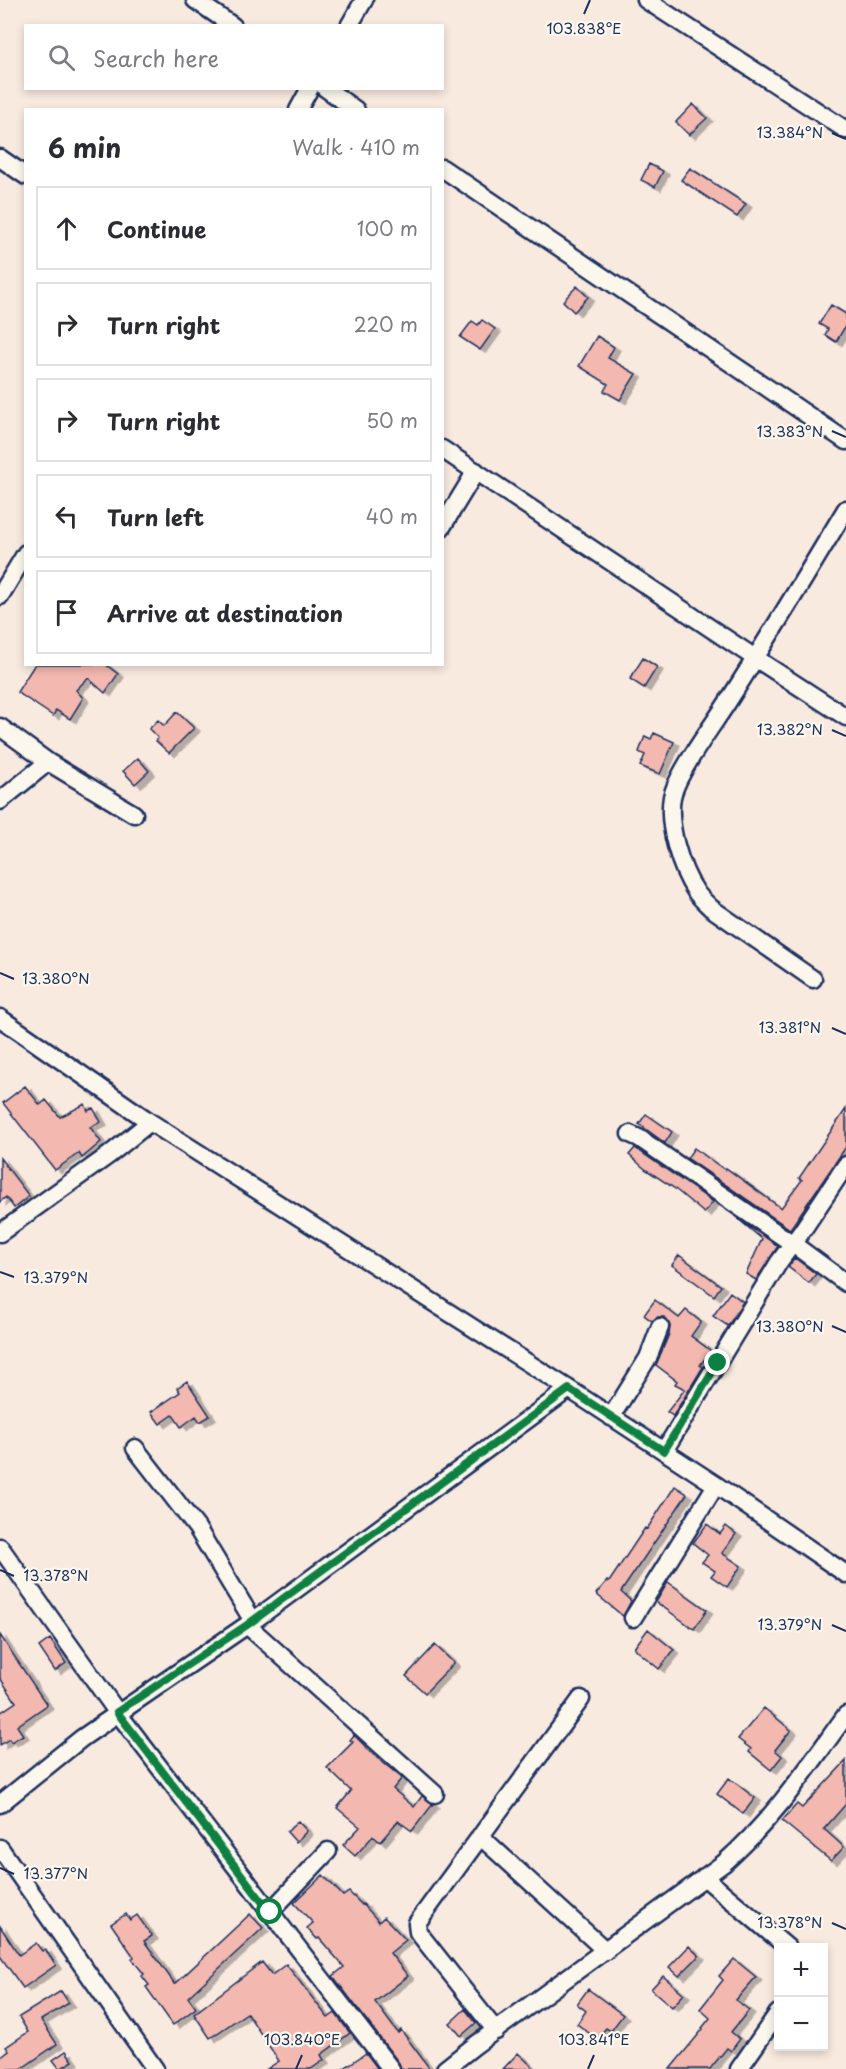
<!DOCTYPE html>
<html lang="en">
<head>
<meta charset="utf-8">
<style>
	body { margin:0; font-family:"Playpen Sans",sans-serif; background:#f2f2f3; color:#2b2b33 }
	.controls { position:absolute; right:18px; bottom:18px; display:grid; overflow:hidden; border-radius:0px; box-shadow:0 3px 9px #0003 }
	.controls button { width:54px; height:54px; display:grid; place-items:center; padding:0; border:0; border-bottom:2px solid #e1e1e2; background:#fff; color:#2b2b33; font:30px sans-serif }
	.stop { position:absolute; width:18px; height:18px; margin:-14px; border:4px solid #0b8043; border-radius:50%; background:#fff }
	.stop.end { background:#0b8043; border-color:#fff; box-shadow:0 2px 6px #0008 }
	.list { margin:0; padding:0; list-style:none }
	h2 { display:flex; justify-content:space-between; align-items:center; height:78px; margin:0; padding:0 24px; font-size:26px }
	h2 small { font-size:20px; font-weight:400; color:#7c7c81 }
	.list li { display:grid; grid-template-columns:39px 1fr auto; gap:18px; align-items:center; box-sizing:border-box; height:84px; margin:0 12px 12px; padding:0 12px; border:2px solid #e1e1e2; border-radius:0px }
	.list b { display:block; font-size:22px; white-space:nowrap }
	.list em { font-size:20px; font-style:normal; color:#7c7c81 }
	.icon { flex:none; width:33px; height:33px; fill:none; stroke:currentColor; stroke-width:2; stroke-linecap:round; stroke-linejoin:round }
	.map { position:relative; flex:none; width:846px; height:2069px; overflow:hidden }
	.search { position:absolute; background:#fff; box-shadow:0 3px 9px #0003; left:24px; top:24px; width:420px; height:66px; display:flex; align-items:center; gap:15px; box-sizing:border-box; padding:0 21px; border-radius:0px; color:#7c7c81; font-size:22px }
	.panel { position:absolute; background:#fff; box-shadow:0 3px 9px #0003; left:24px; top:108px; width:420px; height:558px; border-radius:0px }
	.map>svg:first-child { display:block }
	.building { fill:#f3b8af; stroke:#1b2f5e; stroke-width:1.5; filter:url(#shadow) }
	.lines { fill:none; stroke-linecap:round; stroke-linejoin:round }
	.minor-casing { stroke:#1b2f5e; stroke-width:21 }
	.minor { stroke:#fbf7ec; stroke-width:16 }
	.route { stroke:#0b8043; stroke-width:8 }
	.ticks { fill:none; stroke:#1b2f5e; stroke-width:2 }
	.ticks-label { font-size:15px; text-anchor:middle; fill:#1b2f5e; stroke:#fbf7ec; stroke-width:4.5; stroke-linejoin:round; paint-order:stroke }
</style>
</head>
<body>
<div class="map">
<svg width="846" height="2069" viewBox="0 0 846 2069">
	<defs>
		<filter id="shadow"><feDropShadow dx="6" dy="3.5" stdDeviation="0" flood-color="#0004"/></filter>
	</defs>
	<rect width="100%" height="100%" fill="#f9eae0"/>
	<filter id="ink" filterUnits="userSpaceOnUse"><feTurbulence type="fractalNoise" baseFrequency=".0167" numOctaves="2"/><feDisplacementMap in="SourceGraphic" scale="12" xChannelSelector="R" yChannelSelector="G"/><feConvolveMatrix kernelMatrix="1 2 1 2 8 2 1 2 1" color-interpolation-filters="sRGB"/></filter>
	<g filter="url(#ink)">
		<path class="building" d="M693,104L707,118L689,135L676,122Z
			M649,164L663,171L655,187L641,180Z
			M690,168L746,204L737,217L681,180Z
			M577,286L588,297L574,312L563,301Z
			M831,305L846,314V325L836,342L825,335L828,329L819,324Z
			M482,320L495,329L480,350L460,337L472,321L478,325Z
			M597,336L614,347L608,358L636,374L620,400L604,391L608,384L579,366Z
			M643,658L657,667L644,688L630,679Z
			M35,664H105L118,674L105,693L88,678L76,690L83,698L70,719L56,710L53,716L17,692Z
			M177,712L194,728L169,753L156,741L158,738L149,729L158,720L164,726Z
			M654,733L674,742L660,774L640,766L645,755L639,752L645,736L651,739Z
			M138,758L149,771L135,784L123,771Z
			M25,1086L40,1105L46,1100L60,1117L85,1104L88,1111L93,1108L101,1122L90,1127L101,1142L82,1158L79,1153L55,1170L3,1103Z
			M846,1109V1147L790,1229L687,1158L694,1148L725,1170L726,1168L781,1208L802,1180L799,1178Z
			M646,1114L672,1132L665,1143L639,1124Z
			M635,1148L713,1202L704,1213L674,1188L645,1169L629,1155Z
			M0,1158L29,1196L14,1208L6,1197L0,1202Z
			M738,1219L778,1246L756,1280L746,1274L762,1239Z
			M679,1255L721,1286L714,1296L672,1265Z
			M795,1258L816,1274L809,1283L788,1267Z
			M730,1292L743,1302L728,1326L713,1316Z
			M655,1300L679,1318L686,1310L701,1322L691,1336L711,1351L700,1365L703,1367L673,1416L667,1412L685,1389L675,1384L677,1381L656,1365L669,1334L670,1326L664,1317H658L652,1321L644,1315Z
			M187,1381L210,1416L200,1422L196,1416L181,1427L173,1415L160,1424L151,1412L180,1392L177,1388Z
			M675,1486L687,1494L621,1592L631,1601L623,1616L596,1594L607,1581L609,1582L645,1528L647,1529Z
			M707,1524L720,1534L726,1526L736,1534L722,1553L741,1566L727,1587L711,1576L715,1571L702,1562L708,1555L693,1543Z
			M668,1582L707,1610L694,1629L656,1602Z
			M648,1629L674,1650L659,1669L634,1648Z
			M0,1635L47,1705L17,1726L23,1735L11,1742L9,1739L0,1745V1713L16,1702L0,1678Z
			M50,1639L66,1663L55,1671L39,1647Z
			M435,1645L454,1663L425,1693L406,1676Z
			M764,1708L791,1730L775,1750L782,1756L771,1770L749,1752L751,1749L738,1739Z
			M354,1735L366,1747L365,1748L402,1778L393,1789L414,1807L422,1796L433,1804L412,1831L398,1821L380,1842L373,1836L355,1856L343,1845L360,1827L337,1808L351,1791L327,1768L353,1742L350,1740Z
			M846,1761V1804L824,1829L844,1847L831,1861L782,1821L797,1804L802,1808Z
			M729,1778L755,1798L743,1814L717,1794Z
			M298,1821L307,1831L296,1842L287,1832Z
			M323,1875L343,1896L349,1892L362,1905L363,1904L379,1922L384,1917L406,1940L390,1953L408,1976L375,2002L398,2033L401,2030L430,2069H401L399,2063L333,1976L344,1967L319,1938L317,1939L307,1928L313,1923L294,1903Z
			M126,1914L130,1920L137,1915L152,1936L144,1941L175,1984L250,1914L263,1928L188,1997L196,2008L173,2025L146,1987L149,1985L142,1976L144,1974L132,1959L134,1957L111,1924Z
			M0,1926L19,1955L36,1943L42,1951L45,1949L56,1965L23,1988L0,1956Z
			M689,1946L699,1956L679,1976L669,1967Z
			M734,1959L756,1977L736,2000L749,2010L731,2032L740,2039L731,2051L727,2048L710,2069H670L703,2029L702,2028L710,2018L700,2009L723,1980L719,1976Z
			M262,1962L272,1975L286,1964L328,2018L335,2013L350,2033L321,2055L324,2060L311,2069H267L279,2061L247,2013L210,2038L194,2014Z
			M663,1976L684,1994L672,2007L651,1989Z
			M588,1989L623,2015L611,2031L606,2028L597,2039L577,2024L586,2011L577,2004Z
			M61,1991L69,2003L41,2020L57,2044L21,2069H0V2058L9,2051L6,2047L28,2032L19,2017Z
			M465,2009L476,2023L461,2036L450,2023Z
			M66,2051L73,2061L60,2069L53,2060Z
			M366,2053L378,2069H343Z
			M518,2053L535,2069H503Z"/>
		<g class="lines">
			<g class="minor-casing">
				<path id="minor" d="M195,0L233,26
					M646,0L846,130
					M349,26L364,0
					M325,88L356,110
					M298,110L310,88
					M0,158L26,176
					M442,168L846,441
					M442,449L755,658L846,717
					M442,527L476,471
					M0,596L26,553
					M0,727L48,762L134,814
					M0,801L48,762
					M813,979L711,908C706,903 700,898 696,892C680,868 667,825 672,797C677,773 713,725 727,703C768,639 807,574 846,509
					M0,1018L150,1122L569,1389L716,1485L846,1574
					M630,1134L639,1138L793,1244L846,1283
					M0,1233L109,1155L150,1122
					M611,1417L648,1358L660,1327
					M135,1448L197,1528L253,1621
					M664,1451L779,1262L802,1231L846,1165
					M0,1547L117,1712L391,2069
					M633,1618L716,1485
					M247,1625L435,1794
					M0,1804L82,1738L253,1621L569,1389
					M480,1836L606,1951
					M0,1848L155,2069
					M704,1877L788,1948
					M270,1912L328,1851
					M496,2031L418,1932L417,1923L581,1699
					M445,2069L474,2046L724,1863C773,1820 808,1767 846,1715
					M739,2069L778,2013"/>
			</g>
			<use href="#minor" class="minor"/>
		</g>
	</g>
	<g class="lines" filter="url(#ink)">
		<path class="route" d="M270,1912L117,1712L247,1625L569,1389L664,1451L718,1363"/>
	</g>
	<path class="ticks" d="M584,14L590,0M832,133L846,139M832,431L846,437M832,730L846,736M0,973L14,979M832,1028L846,1034M0,1272L14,1277M832,1326L846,1332M0,1570L14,1576M832,1625L846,1631M0,1868L14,1874M832,1923L846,1929M296,2069L302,2055M588,2069L594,2055"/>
	<g class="ticks-label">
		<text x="584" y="34">103.838°E</text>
		<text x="790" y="138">13.384°N</text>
		<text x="790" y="437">13.383°N</text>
		<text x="790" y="735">13.382°N</text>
		<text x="56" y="984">13.380°N</text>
		<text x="790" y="1033">13.381°N</text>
		<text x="56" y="1283">13.379°N</text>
		<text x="790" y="1332">13.380°N</text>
		<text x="56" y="1581">13.378°N</text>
		<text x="790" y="1630">13.379°N</text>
		<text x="56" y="1879">13.377°N</text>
		<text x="790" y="1928">13.378°N</text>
		<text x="302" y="2045">103.840°E</text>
		<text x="594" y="2045">103.841°E</text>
	</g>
</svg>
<div class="controls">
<button>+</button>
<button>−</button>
</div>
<div class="stop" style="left:270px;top:1912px"></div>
<div class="stop end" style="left:718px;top:1363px"></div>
<div class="search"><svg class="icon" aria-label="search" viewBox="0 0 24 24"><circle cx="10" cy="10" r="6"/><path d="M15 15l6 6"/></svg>Search here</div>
<section class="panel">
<h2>6 min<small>Walk · 410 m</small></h2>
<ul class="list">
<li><svg class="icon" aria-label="ahead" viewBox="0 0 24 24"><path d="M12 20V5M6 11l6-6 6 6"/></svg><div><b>Continue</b></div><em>100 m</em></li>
<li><svg class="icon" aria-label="right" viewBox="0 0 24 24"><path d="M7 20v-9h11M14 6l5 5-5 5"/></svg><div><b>Turn right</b></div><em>220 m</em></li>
<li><svg class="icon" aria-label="right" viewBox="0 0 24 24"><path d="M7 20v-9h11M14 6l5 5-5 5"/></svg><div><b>Turn right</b></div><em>50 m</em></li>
<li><svg class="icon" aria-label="left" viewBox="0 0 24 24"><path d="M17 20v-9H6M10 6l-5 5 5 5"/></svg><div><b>Turn left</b></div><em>40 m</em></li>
<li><svg class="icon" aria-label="arrive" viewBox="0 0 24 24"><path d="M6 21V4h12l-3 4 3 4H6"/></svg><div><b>Arrive at destination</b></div></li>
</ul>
</section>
</div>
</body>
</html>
